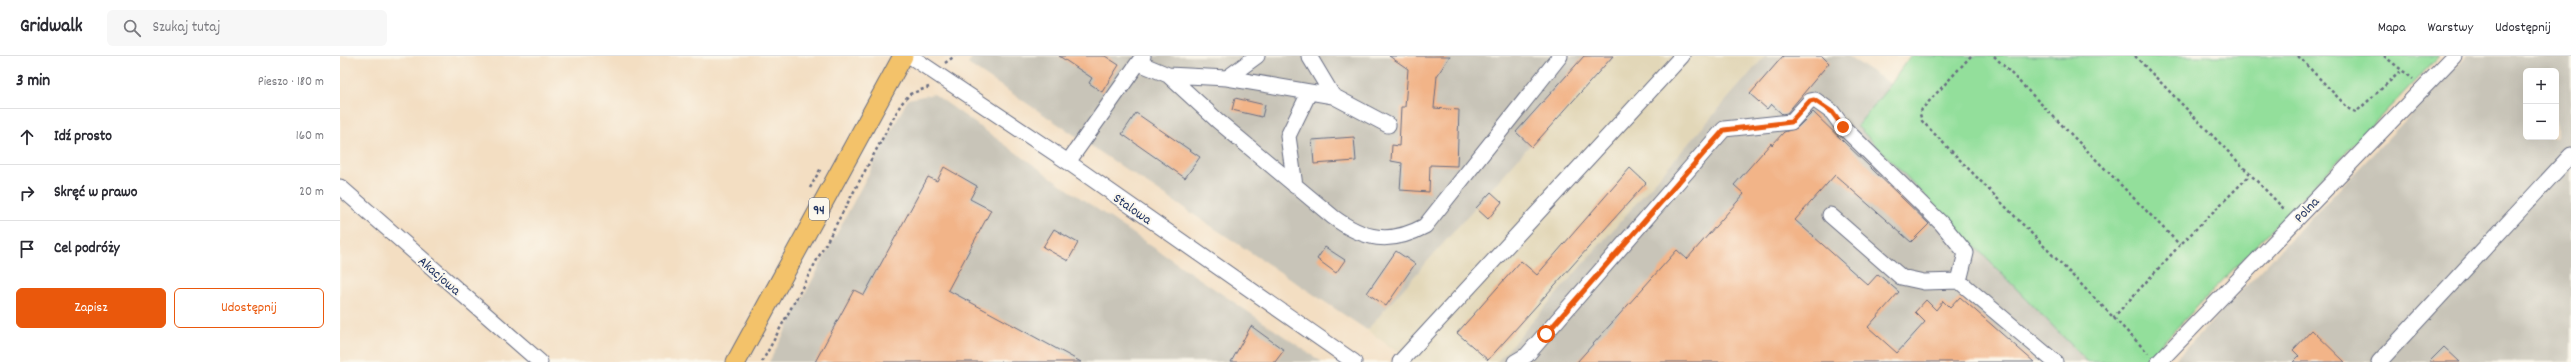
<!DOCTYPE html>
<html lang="pl">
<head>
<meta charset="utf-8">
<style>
	body { margin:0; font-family:Dekko,sans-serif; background:#f7f7f7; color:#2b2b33 }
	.controls { position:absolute; right:12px; top:12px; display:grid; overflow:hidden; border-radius:6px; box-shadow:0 4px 16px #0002 }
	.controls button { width:36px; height:36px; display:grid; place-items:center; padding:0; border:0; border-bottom:1px solid #e1e1e2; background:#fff; color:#2b2b33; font:20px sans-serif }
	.stop { position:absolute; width:12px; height:12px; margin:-9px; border:3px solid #ea580c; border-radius:50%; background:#fff }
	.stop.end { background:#ea580c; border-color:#fff; box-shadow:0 1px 4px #0008 }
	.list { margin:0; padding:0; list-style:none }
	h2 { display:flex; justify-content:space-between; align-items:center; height:52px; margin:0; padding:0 16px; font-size:17px }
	h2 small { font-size:13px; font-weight:400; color:#7c7c81 }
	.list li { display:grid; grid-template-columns:26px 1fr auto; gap:12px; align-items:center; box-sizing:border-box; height:56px; padding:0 16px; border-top:1px solid #e1e1e2 }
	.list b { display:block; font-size:15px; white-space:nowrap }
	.list em { font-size:13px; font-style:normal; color:#7c7c81 }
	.actions { display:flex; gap:8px; padding:12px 16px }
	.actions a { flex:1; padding:9px 0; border:1px solid #ea580c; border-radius:6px; text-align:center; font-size:14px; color:#ea580c }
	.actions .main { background:#ea580c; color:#fff }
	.icon { flex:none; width:22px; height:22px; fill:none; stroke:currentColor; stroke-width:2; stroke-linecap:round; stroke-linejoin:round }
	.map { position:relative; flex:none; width:2231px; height:306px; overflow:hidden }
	header { display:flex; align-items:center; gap:24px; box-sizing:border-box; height:56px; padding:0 20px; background:#fff; border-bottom:1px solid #e1e1e2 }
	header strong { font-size:19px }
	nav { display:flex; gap:22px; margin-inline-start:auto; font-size:14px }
	.search { width:280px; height:36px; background:#f7f7f7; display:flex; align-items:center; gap:10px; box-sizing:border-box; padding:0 14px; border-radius:6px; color:#7c7c81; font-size:15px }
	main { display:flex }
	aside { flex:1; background:#fff }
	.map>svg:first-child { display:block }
	.built { fill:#e2d7b8 }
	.industrial { fill:#c8c4b8; fill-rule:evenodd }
	.green { fill:#93df9b; stroke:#57877c }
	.building { fill:#f2b488 }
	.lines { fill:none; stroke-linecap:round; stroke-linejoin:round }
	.minor-casing { stroke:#676c81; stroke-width:17 }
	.major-casing { stroke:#676c81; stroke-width:21 }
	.path { stroke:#676c81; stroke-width:2.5; stroke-dasharray:3 3; stroke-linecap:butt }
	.minor { stroke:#fff; stroke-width:15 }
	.major { stroke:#f3c26a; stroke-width:19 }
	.route { stroke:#ea580c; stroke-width:5 }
	.labels { text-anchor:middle; stroke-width:4; stroke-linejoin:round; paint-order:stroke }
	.shield { fill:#fbf7ec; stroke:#5e6b89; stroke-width:1 }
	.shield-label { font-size:13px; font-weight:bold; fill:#1b2f5e }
	.street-label { font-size:14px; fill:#1b2f5e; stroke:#fbf7ec }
</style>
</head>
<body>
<header>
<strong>Gridwalk</strong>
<div class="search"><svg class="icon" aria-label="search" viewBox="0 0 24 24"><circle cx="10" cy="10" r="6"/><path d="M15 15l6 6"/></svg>Szukaj tutaj</div>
<nav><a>Mapa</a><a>Warstwy</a><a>Udostępnij</a></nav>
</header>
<main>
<aside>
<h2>3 min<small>Pieszo · 180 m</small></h2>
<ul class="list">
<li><svg class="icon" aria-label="ahead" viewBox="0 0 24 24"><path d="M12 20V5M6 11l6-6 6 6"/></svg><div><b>Idź prosto</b></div><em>160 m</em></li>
<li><svg class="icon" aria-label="right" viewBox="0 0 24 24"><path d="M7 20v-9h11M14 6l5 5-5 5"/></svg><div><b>Skręć w prawo</b></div><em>20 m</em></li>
<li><svg class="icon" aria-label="arrive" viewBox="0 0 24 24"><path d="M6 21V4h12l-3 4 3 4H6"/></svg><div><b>Cel podróży</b></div></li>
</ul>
<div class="actions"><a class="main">Zapisz</a><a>Udostępnij</a></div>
</aside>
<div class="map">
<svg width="2231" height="306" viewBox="0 0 2231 306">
	<rect width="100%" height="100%" fill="#fbf7ec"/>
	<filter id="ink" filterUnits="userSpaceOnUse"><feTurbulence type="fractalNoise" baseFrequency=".025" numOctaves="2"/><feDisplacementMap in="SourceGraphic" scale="8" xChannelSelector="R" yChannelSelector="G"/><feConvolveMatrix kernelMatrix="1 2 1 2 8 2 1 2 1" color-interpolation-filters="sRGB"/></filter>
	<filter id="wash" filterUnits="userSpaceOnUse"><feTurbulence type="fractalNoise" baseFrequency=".012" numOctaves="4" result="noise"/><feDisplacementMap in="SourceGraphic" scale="16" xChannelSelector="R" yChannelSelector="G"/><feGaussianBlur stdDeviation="0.9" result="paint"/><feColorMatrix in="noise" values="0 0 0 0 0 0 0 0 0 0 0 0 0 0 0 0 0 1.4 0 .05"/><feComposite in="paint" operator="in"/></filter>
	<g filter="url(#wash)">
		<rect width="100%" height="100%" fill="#f3dec2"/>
		<path class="built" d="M1274,0H1425L1157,306H1071L1027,274L1190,89L1192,91Z"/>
		<path class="industrial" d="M633,0H1274L1192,91L1190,89L1027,274L628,8Z
			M1425,0H1508L1551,28L1517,70L1748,306H1157Z
			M2127,0H2231V306H1833ZM2186,15H2216V81H2186Z
			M594,38L726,132L982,306H429L568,43Z"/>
		<path class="green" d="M1570,0H2099L1804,306H1748L1517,70L1551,28Z"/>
		<g id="blocks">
			<path class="building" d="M719,0H765L779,9L762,36L749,27L752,22Z
				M1049,0H1110L1097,20L1094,52L1119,54L1117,110L1090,109L1089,136L1060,134L1062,107L1051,105L1052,89L1059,90L1061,51H1065L1068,13Z
				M1244,0H1273L1192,91L1176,76Z
				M1443,0H1482L1489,7L1447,57L1442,58L1431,48L1427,53L1410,38Z
				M895,42L925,49L922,61L892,54Z
				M1473,56L1589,168L1571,186L1495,119L1455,164L1528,229L1538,218L1559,236L1528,271L1557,297L1585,266L1575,256L1586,244L1596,254L1603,245L1610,252L1620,241L1694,306H1237L1337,194L1347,203L1404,138L1394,129L1431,87L1432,89L1444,76L1457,72Z
				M796,57L860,101L845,122L782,78Z
				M1014,81L1016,105L974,108L972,84Z
				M604,111L637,130L630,143L651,154L608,234L741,306H475L514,234L524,239L588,121L597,125Z
				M1290,112L1306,127L1148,304L1117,277L1181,205L1197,219Z
				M1151,136L1162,146L1148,163L1136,152Z
				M714,173L738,187L728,205L703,191Z
				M985,191L1005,204L996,217L977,203Z
				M1056,195L1075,208L1046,250L1027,237Z
				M911,270L944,294L935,306H891Z
				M1972,274L2005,306H1953L1959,300L1953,294Z
				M2104,291L2120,306H2089Z"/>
		</g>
	</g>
	<g filter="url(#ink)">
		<use href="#blocks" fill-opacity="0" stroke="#676c81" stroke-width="1"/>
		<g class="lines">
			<g class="minor-casing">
				<path id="minor" d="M570,0L728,106L1014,306
					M969,0L993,40
					M799,7L828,19L878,65L993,161C1024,184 1050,189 1085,170L1220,0
					M828,19L887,22L993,40L1048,69
					M887,22L917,0
					M728,106L803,0
					M955,130L948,80L969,37
					M0,131L200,306
					M1490,159L1561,221L1584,226L1619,225L1715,306
					M1060,306L1342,0
					M1175,306L1187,299L1384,73L1451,66L1470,45L1475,44L1492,56L1503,71L1602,168L1626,197L1619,225
					M1819,306L2114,0
					M2039,306L2231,99"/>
			</g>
			<g class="major-casing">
				<path id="major" d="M396,306L563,0"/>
			</g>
			<path class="path" d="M1631,0L1582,53L1580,58L1582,65L1808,297
				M1654,0L1840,189
				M1795,0L1945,154
				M1958,0L2009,53L2016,56L2062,14
				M2044,0L2073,23
				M605,7L615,0
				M470,132L481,112
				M1773,262L1840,189L1910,119
				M422,306L561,48L570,38L589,31"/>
			<use href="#minor" class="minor"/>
			<use href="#major" class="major"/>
		</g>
	</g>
	<g class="lines" filter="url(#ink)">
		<path class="route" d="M1206,278L1384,74L1451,66L1470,45L1474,44L1492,56L1503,71"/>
	</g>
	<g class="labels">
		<rect class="shield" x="469" y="142" width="20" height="22" rx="3"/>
		<g class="shield-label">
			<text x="479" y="158">94</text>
		</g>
		<g class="street-label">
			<text transform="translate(793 152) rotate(35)" y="5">Stalowa</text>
			<text transform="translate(1966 153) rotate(-46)" y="5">Polna</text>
			<text transform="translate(100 219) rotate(41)" y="5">Akacjowa</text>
		</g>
	</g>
</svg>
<div class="controls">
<button>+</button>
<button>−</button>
</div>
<div class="stop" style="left:1206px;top:278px"></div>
<div class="stop end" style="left:1503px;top:71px"></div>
</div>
</main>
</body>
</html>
